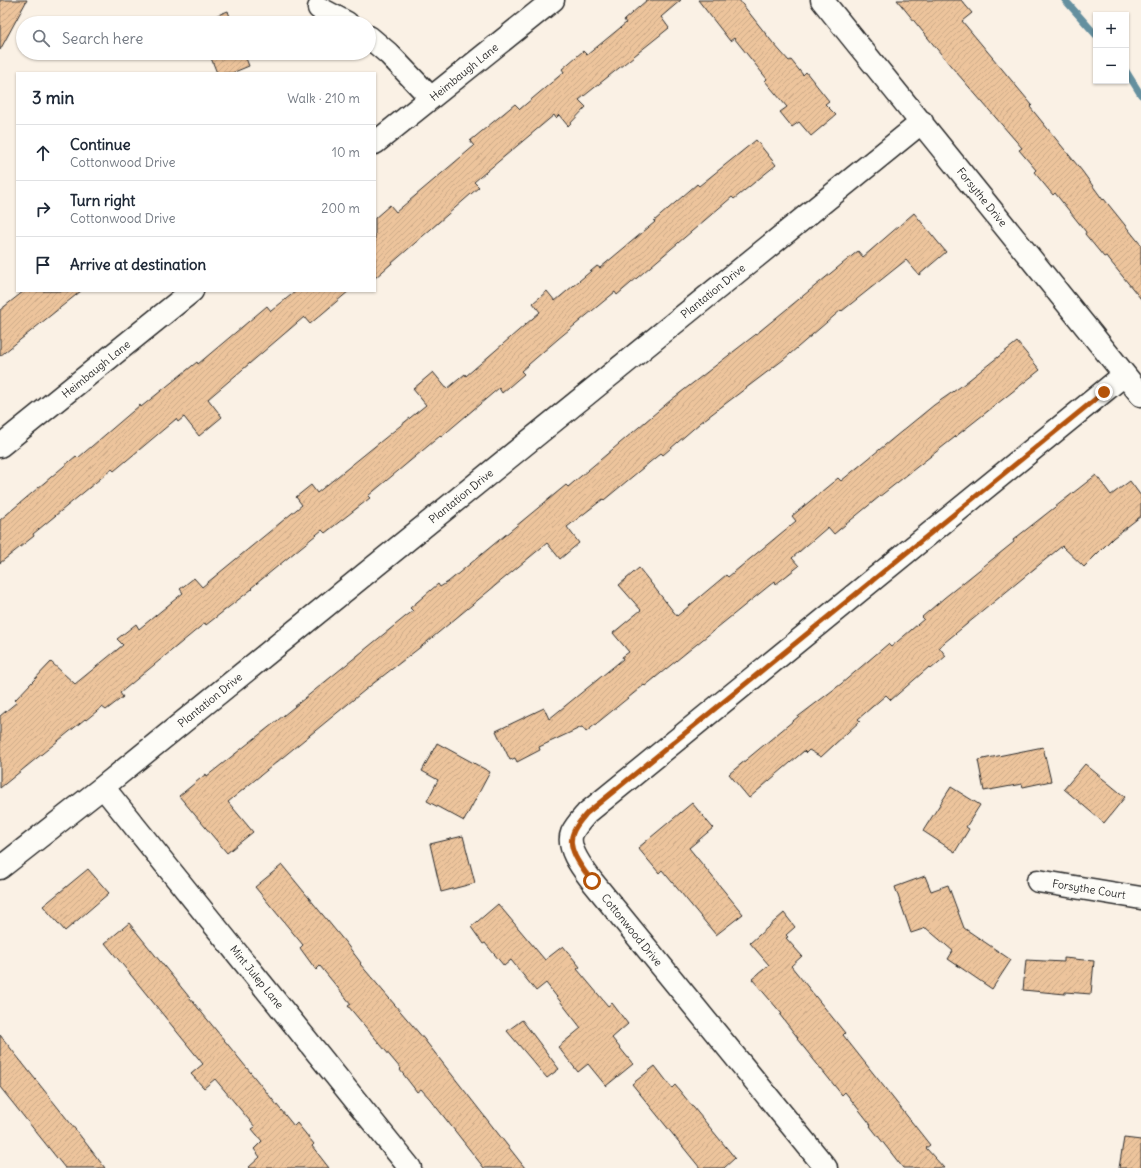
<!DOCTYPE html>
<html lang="en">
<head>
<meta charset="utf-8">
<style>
	body { margin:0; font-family:Delius,sans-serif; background:#f6f6f7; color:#1f2937 }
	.controls { position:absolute; right:12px; top:12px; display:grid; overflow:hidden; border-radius:0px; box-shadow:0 1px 3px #0004 }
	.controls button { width:36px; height:36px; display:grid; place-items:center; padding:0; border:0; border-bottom:1px solid #e0e1e3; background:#fff; color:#1f2937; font:20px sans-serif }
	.stop { position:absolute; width:12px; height:12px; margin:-9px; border:3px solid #b45309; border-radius:50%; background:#fff }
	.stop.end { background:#b45309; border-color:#fff; box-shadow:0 1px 4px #0008 }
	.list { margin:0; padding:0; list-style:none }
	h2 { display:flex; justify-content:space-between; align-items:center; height:52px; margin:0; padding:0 16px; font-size:17px }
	h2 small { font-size:13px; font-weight:400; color:#747a83 }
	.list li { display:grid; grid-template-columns:26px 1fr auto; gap:12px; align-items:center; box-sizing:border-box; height:56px; padding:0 16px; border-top:1px solid #e0e1e3 }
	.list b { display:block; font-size:15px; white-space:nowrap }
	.list p { margin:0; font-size:13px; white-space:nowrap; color:#747a83 }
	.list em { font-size:13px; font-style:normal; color:#747a83 }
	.icon { flex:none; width:22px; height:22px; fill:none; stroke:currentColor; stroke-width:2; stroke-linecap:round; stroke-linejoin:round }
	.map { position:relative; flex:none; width:1141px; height:1168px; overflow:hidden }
	.search { position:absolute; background:#fff; box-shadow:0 1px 3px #0004; left:16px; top:16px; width:360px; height:44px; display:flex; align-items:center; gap:10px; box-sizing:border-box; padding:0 14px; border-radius:22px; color:#747a83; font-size:15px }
	.panel { position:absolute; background:#fff; box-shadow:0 1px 3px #0004; left:16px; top:72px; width:360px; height:220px; border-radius:0px }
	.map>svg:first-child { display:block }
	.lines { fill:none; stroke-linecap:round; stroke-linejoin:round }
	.stream { stroke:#65909f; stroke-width:7 }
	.building { fill:url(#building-hatch); stroke:#2b2b2b }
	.minor-casing { stroke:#2b2b2b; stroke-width:25 }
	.minor { stroke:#fdfcf7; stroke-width:22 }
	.route { stroke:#b45309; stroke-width:5 }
	.labels { text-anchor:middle; stroke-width:3; stroke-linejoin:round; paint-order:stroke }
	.street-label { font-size:11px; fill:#2b2b2b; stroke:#fdfcf7 }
</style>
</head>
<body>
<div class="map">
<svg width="1141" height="1168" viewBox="0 0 1141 1168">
	<defs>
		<pattern id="building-hatch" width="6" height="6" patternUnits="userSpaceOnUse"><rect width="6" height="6" fill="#edc49c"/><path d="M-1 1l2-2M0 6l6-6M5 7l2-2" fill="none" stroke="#cba987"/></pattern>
	</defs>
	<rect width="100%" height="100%" fill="#faf1e5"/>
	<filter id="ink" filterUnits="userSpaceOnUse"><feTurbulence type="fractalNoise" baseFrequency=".025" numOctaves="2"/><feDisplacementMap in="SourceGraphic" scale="8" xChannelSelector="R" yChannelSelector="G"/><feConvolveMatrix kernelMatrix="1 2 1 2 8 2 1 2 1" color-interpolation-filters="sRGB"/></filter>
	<g filter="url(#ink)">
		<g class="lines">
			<path class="stream" d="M1065,0L1096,35
				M1126,71L1141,95"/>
		</g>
		<path class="building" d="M0,0H27L0,50Z
			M647,0H681L661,17L669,28L579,100L586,107L568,126L559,115L556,118L554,115L474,182L479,187L375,278V218L390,205L396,212L474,146L470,141L515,104L520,109L564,72L562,69L583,51L587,55L626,23L624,20Z
			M698,0H739L773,43L789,61L791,60L803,75L806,72L829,101L825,104L836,115L811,136L799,122L792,127L780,112L787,107L765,81L767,79L734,38L730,41Z
			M897,0H961L972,13L962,21L1032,105L1030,107L1082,171L1103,200L1104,199L1141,245V299L1106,256L1104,257L1085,234L1086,232L1055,193L1053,195L1034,172L1036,170L1019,150L1022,148L950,65Z
			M228,11L232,23H197Z
			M209,53H244L249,66L232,73H217Z
			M756,140L776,165L734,199L732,197L617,295L615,292L558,339L521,371L524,374L502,393L499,388L441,437L440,436L368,496L370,498L325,533L322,530L251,588L252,589L206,625L205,623L120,693L123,697L106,710L102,707L86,720L85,719L0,788V716L17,702L15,700L51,662L75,684L123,645L117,639L136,624L139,629L183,593L180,589L194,578L202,587L302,505L296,497L311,485L317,493L426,405L413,389L433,372L447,389L465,374L466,376L540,312L533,303L547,291L555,301L597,266L600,268L655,222L654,221L697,184L699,186Z
			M914,213L946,252L919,275L906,260L842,311L841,310L783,360L700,423L663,455L661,453L604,500L603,499L567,527L579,543L560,559L547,543L427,642L370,686L228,802L253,832L227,853L179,796L206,774L207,776L278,720L405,617L413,611L410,608L438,584L440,587L448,582L566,485L568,487L671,400L755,335L858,251L863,257Z
			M24,291H81L0,356V310Z
			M296,291H349L310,324L304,317L208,399L222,417L199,436L184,417L178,422L176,419L114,471L112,469L33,534L34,536L0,563V520L76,456L78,458L140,405L141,407L197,362L198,364L267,306L271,311Z
			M1017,342L1040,370L879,497L834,534L828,527L792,558L799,566L776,584L775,581L645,686L644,685L586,732L582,727L539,747L540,750L517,762L515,758L510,760L496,731L544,708L549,719L623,659L622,657L629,652L613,633L641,610L619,585L639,568L677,616L726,575L728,577L796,521L792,516L838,478L841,481L934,405L960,387Z
			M1096,475L1111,495L1130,481L1141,496V516L1113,538L1084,567L1062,546L939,647L946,656L931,669L929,667L891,700L886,695L858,719L860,721L821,757L809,750L806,753L804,751L749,798L729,774L799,716L841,684L888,644L891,647L924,619L922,617L944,598L1014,542L1013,540Z
			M437,743L490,772L464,821L427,801L438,780L422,771Z
			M1043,747L1051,781L1023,787L1022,784L984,791L978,760Z
			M1085,764L1125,797L1104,823L1064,789Z
			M951,787L980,805L966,827L969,829L955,852L923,831Z
			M692,803L713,828L689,848L743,914L716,935L662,870L659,873L638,848Z
			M463,836L475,883L441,892L430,844Z
			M282,865L345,942L361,963L360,964L424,1039L525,1168H484L430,1099L421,1089L417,1092L400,1070L401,1069L348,1006L351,1004L320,966L316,970L300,948L303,945L255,887Z
			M88,869L109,893L65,931L43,906Z
			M925,876L931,891L948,885L964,928L1011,960L992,989L948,959L953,951L926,928L911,933L895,887Z
			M498,904L545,960L563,946L580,967L577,969L608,1006L612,1003L628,1024L612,1038L633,1064L606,1086L588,1064L578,1072L558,1047L581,1028L546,983L536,991L511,960L504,966L485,943L483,944L471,927Z
			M784,913L795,927L786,935L788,937L786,938L802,956L791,966L845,1033L843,1035L930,1145L926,1148L944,1168H903L870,1126L871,1125L845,1092L842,1095L797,1039L798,1038L780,1015L782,1014L752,979L769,965L750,943Z
			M129,923L294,1126L297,1123L314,1144L312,1146L329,1168H248L260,1157L254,1149L262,1141L252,1129L255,1127L215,1079L204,1088L191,1074L203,1064L105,943Z
			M1064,958L1094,961L1091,994L1065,992V994L1023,990L1026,960L1064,962Z
			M522,1020L559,1069L547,1078L507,1031Z
			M0,1035L75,1129L105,1168H65L0,1087Z
			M655,1066L672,1088L675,1085L735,1158L724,1168H700L632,1084Z
			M1124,1138L1141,1140V1168H1119Z"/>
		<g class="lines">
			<g class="minor-casing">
				<path id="minor" d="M822,0L1141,395
					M319,8L347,23
					M369,37L389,54L431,98
					M375,143L553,0
					M0,446L192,291
					M103,787L410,1168
					M0,868L103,787L922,122
					M1038,881L1141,898
					M826,1168L592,881C583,869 566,848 572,833C576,825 582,819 587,813L1124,375"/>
			</g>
			<use href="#minor" class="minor"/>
		</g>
	</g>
	<g class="lines" filter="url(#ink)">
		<path class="route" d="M592,881C583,869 566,849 573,833C576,825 582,819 587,813L1104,392"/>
	</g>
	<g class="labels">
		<g class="street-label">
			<text transform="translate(464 72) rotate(-39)" y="4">Heimbaugh Lane</text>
			<text transform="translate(982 197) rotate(51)" y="4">Forsythe Drive</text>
			<text transform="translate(713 291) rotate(-39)" y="4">Plantation Drive</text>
			<text transform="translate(96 369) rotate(-39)" y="4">Heimbaugh Lane</text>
			<text transform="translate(461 496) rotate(-39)" y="4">Plantation Drive</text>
			<text transform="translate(210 700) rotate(-39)" y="4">Plantation Drive</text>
			<text transform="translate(1089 889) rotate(9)" y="4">Forsythe Court</text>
			<text transform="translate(632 930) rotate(51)" y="4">Cottonwood Drive</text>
			<text transform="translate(257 977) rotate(51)" y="4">Mint Julep Lane</text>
		</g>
	</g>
</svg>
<div class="controls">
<button>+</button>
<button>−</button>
</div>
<div class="stop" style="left:592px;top:881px"></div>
<div class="stop end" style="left:1104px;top:392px"></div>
<div class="search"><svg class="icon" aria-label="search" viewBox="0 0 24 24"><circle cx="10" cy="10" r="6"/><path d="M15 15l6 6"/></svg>Search here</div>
<section class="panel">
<h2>3 min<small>Walk · 210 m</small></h2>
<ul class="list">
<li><svg class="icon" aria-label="ahead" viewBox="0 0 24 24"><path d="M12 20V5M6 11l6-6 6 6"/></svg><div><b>Continue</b><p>Cottonwood Drive</p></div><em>10 m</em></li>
<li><svg class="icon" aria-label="right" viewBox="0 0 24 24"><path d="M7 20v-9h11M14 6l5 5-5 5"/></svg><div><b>Turn right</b><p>Cottonwood Drive</p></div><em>200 m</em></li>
<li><svg class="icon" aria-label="arrive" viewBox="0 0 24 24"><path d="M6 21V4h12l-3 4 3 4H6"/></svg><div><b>Arrive at destination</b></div></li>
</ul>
</section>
</div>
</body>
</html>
